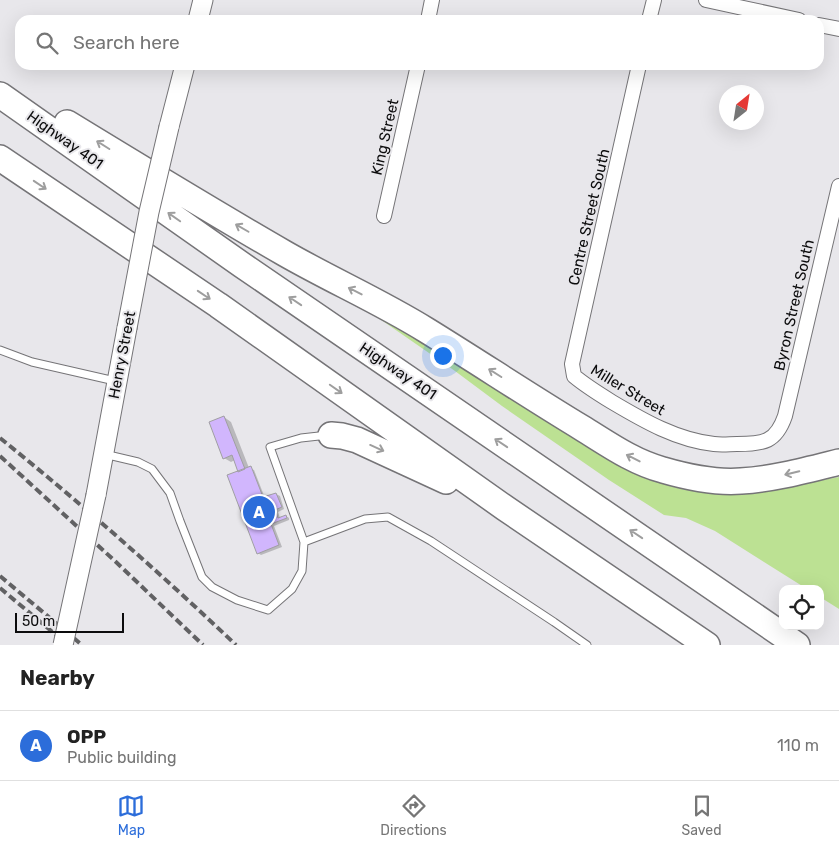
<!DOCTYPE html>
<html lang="en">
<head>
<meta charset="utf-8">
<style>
	body { margin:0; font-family:Rubik,sans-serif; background:#f2f2f2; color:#222 }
	.controls { position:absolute; right:15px; bottom:15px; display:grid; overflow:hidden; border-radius:10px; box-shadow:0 5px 20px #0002 }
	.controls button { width:45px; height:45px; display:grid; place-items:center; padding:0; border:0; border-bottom:1px solid #e0e0e0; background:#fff; color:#222; font:25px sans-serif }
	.compass { position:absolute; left:719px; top:85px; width:45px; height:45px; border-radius:50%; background:#fff; box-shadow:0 5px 20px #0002; rotate:30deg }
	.scale { position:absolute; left:15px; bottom:12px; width:109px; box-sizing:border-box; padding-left:5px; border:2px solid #0c0c0d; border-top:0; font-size:14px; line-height:18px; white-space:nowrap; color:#0c0c0d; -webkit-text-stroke:4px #e8e7eb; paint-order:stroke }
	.you { position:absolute; left:442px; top:355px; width:18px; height:18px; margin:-12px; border:4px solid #fff; border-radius:50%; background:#1a73e8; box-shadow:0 0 0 8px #1a73e833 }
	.badge { display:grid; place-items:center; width:32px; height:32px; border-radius:50%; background:#2c6dda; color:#fff; font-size:16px; font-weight:700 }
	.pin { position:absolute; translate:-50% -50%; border:2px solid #fff; box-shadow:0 1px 5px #0006 }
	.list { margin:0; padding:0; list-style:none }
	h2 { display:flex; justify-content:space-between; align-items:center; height:65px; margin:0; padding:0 20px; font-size:21px }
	h2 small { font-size:16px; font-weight:400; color:#767676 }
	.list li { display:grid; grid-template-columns:32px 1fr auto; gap:15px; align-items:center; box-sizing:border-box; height:70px; padding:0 20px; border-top:1px solid #e0e0e0 }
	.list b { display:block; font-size:19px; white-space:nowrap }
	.list p { margin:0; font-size:16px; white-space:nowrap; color:#767676 }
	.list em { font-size:16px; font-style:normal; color:#767676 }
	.icon { flex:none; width:28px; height:28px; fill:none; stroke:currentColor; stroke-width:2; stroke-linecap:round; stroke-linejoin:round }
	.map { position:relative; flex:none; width:839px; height:645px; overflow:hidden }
	.search { position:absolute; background:#fff; box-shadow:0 5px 20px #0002; left:15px; right:15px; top:15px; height:55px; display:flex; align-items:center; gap:12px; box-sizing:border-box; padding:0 18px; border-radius:15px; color:#767676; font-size:19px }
	.sheet { height:135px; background:#fff }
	nav { display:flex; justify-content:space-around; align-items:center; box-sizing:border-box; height:70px; border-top:1px solid #e0e0e0; background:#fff; font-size:14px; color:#767676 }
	nav a { display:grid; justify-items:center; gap:2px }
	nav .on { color:#2c6dda }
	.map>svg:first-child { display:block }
	.green { fill:#bce193 }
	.shadow { fill:#0003 }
	.building { fill:#d1b6fd; stroke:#a09fa2 }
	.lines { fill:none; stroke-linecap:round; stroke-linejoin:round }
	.lane-casing { stroke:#757477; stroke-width:9 }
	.street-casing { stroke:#757477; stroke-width:16 }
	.secondary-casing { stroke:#757477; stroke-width:21 }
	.highway-casing { stroke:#757477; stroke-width:28 }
	.lane { stroke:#fff; stroke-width:7 }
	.street { stroke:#fff; stroke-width:14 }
	.secondary { stroke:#fff; stroke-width:19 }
	.highway { stroke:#fff; stroke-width:25 }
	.rail { stroke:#616163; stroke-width:4; stroke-dasharray:8 4; stroke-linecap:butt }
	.secondary-bridge-casing { stroke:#757477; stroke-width:21; stroke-linecap:butt }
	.secondary-bridge { stroke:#fff; stroke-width:19 }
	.oneway { stroke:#9e9e9e }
	.labels { text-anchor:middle; stroke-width:4; stroke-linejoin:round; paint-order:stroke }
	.street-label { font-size:15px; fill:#0c0c0d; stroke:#e8e7eb }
</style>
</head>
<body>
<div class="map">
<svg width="839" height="645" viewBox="0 0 839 645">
	<rect width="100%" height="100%" fill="#e8e7eb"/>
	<path class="green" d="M364,308L411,334L507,397L628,470L647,479L681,489L710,493L748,494L839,477V609L820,597V589H807L715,531L686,518L664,515L609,480L502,406L455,371Z"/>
	<path class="shadow" d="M224,417L231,422L249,468L254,470L265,498L276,494L280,496L284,509L278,512L280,518L286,516L289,518V520L274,526L282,547L261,555L258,553L239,472L235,460L231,462L224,458Z"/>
	<path class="building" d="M224,416L245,469L238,472L232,455L223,459L209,422Z
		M251,466L263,497L276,493L282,507L275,510L278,518L286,515L287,518L271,524L279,545L257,554L227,475Z"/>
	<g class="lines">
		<g class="lane-casing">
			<path id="lane" d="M0,350L32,362L115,381
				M104,454L138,462L152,469L170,493L180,521L202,577L212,587L237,600L268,610L292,589L302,571L304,542L270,447L301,438L328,435
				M304,542L365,519L388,517L431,541L554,622L587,645"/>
		</g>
		<g class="street-casing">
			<path id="street" d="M706,0L799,20
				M428,20L432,0
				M649,20L654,0
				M819,25L839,29
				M639,65L572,364L574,376C586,386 599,394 612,402C644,421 677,440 714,444C722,445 730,444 737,444C764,444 776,442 785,416L839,186
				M384,216L418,65"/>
		</g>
		<g class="secondary-casing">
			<path id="secondary" d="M198,20L203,0
				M169,127L185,65
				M96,495L127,328"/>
		</g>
		<g class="highway-casing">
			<path id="highway" d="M0,95L242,265L797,645
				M67,123C139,167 211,211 284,253C331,280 381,302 426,330C478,362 529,396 582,428C608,444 633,462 663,470C687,477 715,483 741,481C774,479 807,470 839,462
				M0,158L218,305L505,508L707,645
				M331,435L342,436L357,440L446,481"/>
		</g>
		<use href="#lane" class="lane"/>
		<use href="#street" class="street"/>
		<use href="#secondary" class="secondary"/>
		<use href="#highway" class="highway"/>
		<path class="rail" d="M0,438C82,504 160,573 236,645
			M0,456L116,562L203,645
			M0,576L82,645
			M0,588L68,645"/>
		<g class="secondary-bridge-casing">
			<path id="secondary-bridge" d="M127,328L149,212L169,127
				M63,645L96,495"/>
		</g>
		<use href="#secondary-bridge" class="secondary-bridge"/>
	</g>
	<defs><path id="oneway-shaft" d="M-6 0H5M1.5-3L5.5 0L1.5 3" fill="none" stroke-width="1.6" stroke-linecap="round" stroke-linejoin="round" transform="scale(1.25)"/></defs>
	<g class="oneway">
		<use href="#oneway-shaft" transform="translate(103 145) rotate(-148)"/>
		<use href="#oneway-shaft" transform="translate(40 185) rotate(34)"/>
		<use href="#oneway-shaft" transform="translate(174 217) rotate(-145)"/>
		<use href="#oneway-shaft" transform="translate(242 228) rotate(-150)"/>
		<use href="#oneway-shaft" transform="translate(355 291) rotate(-153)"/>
		<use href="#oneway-shaft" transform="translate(204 295) rotate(34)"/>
		<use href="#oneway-shaft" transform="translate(295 301) rotate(-146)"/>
		<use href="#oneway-shaft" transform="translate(495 373) rotate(-148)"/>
		<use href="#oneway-shaft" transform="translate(336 389) rotate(35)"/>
		<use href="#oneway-shaft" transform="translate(501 443) rotate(-146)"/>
		<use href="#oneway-shaft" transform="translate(377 448) rotate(24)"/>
		<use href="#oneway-shaft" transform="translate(633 458) rotate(-153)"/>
		<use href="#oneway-shaft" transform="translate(792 473) rotate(167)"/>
		<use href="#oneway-shaft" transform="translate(636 534) rotate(-146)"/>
	</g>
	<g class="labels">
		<g class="street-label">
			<text transform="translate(385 137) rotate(-77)" y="5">King Street</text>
			<text transform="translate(65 140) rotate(35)" y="5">Highway 401</text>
			<text transform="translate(589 217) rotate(-77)" y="5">Centre Street South</text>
			<text transform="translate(794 305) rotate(-77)" y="5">Byron Street South</text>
			<text transform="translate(122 355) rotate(-79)" y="5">Henry Street</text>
			<text transform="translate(398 371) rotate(34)" y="5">Highway 401</text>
			<text transform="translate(628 390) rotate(31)" y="5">Miller Street</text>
		</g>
	</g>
</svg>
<div class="controls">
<button><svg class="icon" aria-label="locate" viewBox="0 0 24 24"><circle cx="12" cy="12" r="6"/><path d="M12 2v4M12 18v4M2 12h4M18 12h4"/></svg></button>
</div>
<svg class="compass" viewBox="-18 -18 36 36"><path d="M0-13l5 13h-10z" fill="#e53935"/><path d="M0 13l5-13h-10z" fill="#767676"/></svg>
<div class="scale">50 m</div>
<div class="you"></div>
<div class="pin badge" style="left:259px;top:512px">A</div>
<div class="search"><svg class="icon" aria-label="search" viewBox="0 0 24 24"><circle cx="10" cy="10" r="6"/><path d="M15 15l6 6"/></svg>Search here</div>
</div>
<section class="sheet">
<h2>Nearby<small></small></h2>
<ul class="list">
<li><span class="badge">A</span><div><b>OPP</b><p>Public building</p></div><em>110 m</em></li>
</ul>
</section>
<nav>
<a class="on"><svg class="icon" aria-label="map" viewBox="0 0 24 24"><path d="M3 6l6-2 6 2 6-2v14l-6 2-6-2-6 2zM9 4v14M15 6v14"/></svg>Map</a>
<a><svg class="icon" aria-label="directions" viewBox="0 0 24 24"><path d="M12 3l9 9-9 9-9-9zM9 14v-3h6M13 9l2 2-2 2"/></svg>Directions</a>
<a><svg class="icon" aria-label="saved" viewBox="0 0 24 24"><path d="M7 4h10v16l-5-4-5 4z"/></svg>Saved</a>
</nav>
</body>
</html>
